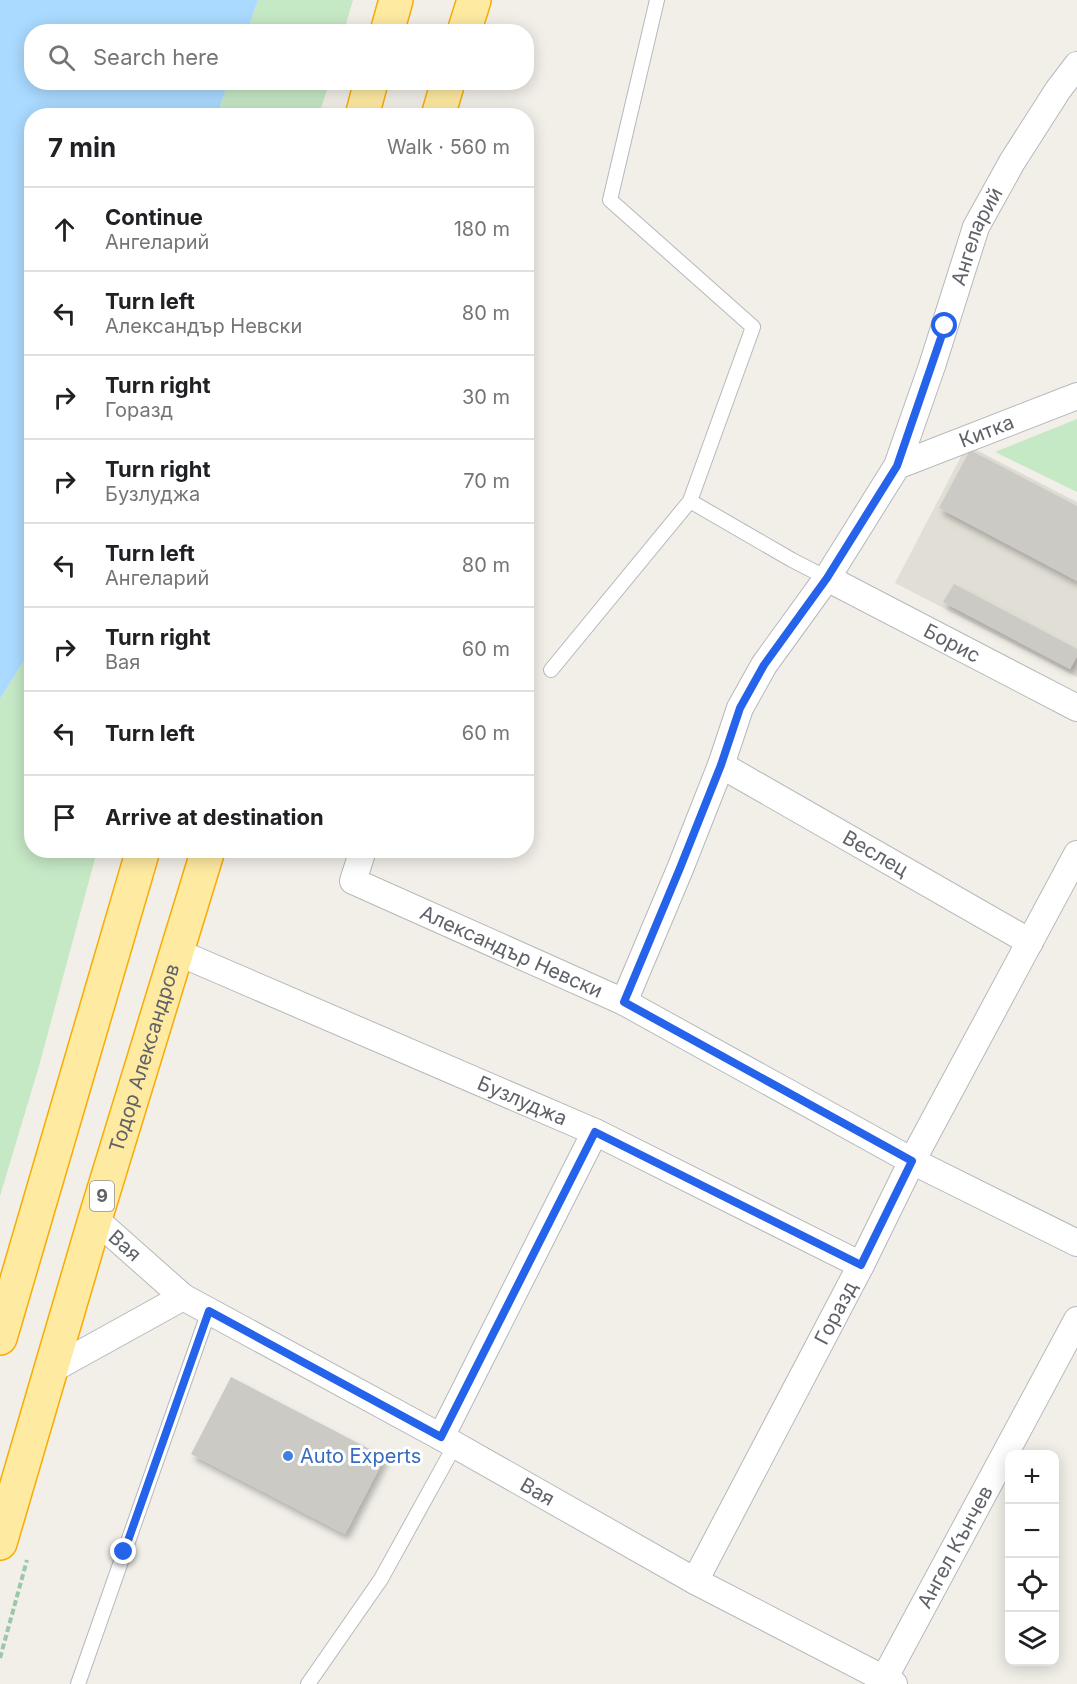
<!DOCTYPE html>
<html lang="en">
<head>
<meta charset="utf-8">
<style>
	body { margin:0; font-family:Inter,sans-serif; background:#f6f6f6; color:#202124 }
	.controls { position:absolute; right:18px; bottom:18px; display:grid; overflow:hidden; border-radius:12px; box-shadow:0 3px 15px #0003 }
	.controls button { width:54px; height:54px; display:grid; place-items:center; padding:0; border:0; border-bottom:2px solid #e0e0e0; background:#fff; color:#202124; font:30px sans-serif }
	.stop { position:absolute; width:18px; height:18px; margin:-14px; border:4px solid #2563eb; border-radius:50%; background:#fff }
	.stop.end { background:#2563eb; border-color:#fff; box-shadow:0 2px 6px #0008 }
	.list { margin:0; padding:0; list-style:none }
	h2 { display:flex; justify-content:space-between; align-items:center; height:78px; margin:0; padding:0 24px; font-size:26px }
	h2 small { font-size:20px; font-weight:400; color:#757577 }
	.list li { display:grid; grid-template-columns:39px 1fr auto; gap:18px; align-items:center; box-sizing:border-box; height:84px; padding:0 24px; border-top:2px solid #e0e0e0 }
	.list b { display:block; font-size:22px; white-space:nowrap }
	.list p { margin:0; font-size:20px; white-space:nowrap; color:#757577 }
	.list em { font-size:20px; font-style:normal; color:#757577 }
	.icon { flex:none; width:33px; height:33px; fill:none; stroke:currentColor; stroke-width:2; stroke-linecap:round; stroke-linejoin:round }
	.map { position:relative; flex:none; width:1077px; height:1684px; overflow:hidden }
	.search { position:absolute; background:#fff; box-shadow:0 3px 15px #0003; left:24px; top:24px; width:510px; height:66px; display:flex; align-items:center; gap:15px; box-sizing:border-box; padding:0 21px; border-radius:24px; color:#757577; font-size:22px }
	.panel { position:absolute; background:#fff; box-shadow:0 3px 15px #0003; left:24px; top:108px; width:510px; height:750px; border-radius:24px }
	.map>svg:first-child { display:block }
	.education { fill:#e1ded6 }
	.green { fill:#c5e8c5 }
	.water { fill:#aadaff }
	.building { fill:#cccac5; filter:url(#shadow) }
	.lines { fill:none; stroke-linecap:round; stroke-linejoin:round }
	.service-casing { stroke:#b5b8bc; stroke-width:16 }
	.minor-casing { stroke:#b5b8bc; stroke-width:28 }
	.trunk-casing { stroke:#f9ab00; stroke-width:36 }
	.path { stroke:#9cc7a9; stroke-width:4; stroke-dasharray:6 3; stroke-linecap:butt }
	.service { stroke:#fff; stroke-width:14 }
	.minor { stroke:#fff; stroke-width:26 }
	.trunk { stroke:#feeaa1; stroke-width:33 }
	.route { stroke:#2563eb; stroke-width:8 }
	.shop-dot { fill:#3f7fe0; stroke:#fff; stroke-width:2 }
	.labels { text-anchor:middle; stroke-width:6; stroke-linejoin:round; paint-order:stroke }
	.shield { fill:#fff; stroke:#8f9295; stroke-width:1.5 }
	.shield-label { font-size:18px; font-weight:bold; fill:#5f6368 }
	.street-label { font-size:20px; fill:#5f6368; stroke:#fff }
	.shop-label { font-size:20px; fill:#366cbe; stroke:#fff; text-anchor:start }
</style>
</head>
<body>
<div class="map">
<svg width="1077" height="1684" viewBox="0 0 1077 1684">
	<defs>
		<filter id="shadow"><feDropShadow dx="3.5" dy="6" stdDeviation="3" flood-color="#0004"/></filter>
	</defs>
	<rect width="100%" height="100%" fill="#f1efe8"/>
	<path class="education" d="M967,445L1077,502V677L895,583Z"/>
	<path class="green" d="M258,0H353L344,31H247Z
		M228,83L229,82L329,83L319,115H217Z
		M1077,419V492L995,452Z
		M31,619L32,850L97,851L39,1066L0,1196V699L28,654Z"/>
	<path class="water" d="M0,0H258L247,31L32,32V82L228,83L217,115L32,116V619L28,654L0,699Z"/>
	<path class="building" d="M970,450L1077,506V581L939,508Z
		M954,584L1077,649V656L1070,669L943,602Z
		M231,1377L385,1457L345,1534L191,1454Z"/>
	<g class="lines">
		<g class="service-casing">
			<path id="service" d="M657,0L610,200L753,327L690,501L792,560L827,578
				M551,670L690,501
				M78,1684L209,1311
				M308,1684L381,1579L455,1445"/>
		</g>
		<g class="minor-casing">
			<g id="minor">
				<path id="s1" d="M897,466L1077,396"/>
				<path id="s2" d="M827,578L1077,708"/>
				<path id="s3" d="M721,765L1030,942"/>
				<path id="s4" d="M363,850L353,881L624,1002L912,1161L1077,1243"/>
				<path id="s5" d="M177,952L595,1132L861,1265"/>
				<path id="s6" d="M624,1002L680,869L721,765L740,708L764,665L827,578L897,466L932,366L976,227L1012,162L1058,90L1077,65"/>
				<path id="s7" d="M95,1219L183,1297L441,1437L695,1581L894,1684"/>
				<path d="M51,1370L183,1297"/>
				<path d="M441,1437L595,1132"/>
				<path id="s8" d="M695,1581L861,1265L912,1161L1077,854"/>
				<path id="s9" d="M884,1679L1077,1320"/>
			</g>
		</g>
		<g class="trunk-casing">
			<g id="trunk">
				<path d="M387,32L396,0"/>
				<path d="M464,32L474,0"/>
				<path d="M362,116L371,82"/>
				<path d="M438,116L448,82"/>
				<path d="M0,1338L143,850"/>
				<path id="s10" d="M0,1543L95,1219L208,850"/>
			</g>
		</g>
		<path class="path" d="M0,1658L27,1560"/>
		<use href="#service" class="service"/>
		<use href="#minor" class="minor"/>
		<use href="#trunk" class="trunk"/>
	</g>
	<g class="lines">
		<path class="route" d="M124,1552L209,1311L441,1437L595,1132L861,1265L912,1161L624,1002L680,868L721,765L740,708L764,665L827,578L897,466L945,326"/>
	</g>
	<circle class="shop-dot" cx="288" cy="1456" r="6"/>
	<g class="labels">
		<rect class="shield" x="90" y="1181" width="24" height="30" rx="4.5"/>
		<g class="shield-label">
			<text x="102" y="1202">9</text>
		</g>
		<g class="street-label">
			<text dy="7" stroke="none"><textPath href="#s6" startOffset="848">Ангеларий</textPath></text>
			<text dy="7" stroke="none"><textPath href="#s1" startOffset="96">Китка</textPath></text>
			<text dy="7" stroke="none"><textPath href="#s2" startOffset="141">Борис</textPath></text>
			<text dy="7" stroke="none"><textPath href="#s3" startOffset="178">Веслец</textPath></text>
			<text dy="7" stroke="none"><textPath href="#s4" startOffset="206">Александър Невски</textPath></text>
			<text dy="7" stroke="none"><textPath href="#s10" startOffset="506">Тодор Александров</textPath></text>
			<text dy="7" stroke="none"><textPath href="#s5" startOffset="376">Бузлуджа</textPath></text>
			<text dy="7" stroke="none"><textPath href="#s7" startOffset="40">Вая</textPath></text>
			<text dy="7" stroke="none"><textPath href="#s8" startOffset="303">Горазд</textPath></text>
			<text dy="7" stroke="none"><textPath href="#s7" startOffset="522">Вая</textPath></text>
			<text dy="7" stroke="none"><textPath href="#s9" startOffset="150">Ангел Кънчев</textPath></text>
		</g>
		<g class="shop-label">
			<text x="300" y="1463">Auto Experts</text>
		</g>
	</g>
</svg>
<div class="controls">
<button>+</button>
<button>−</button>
<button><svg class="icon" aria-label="locate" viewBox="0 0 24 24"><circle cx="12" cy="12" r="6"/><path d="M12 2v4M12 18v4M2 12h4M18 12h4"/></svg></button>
<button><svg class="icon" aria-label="layers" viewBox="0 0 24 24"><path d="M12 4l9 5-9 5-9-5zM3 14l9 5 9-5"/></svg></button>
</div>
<div class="stop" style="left:945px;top:326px"></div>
<div class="stop end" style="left:124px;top:1552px"></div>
<div class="search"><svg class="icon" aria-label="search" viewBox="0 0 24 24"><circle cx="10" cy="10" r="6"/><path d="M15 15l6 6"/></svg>Search here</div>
<section class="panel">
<h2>7 min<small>Walk · 560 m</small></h2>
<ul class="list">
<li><svg class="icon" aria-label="ahead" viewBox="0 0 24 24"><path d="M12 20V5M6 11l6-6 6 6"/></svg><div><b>Continue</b><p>Ангеларий</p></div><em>180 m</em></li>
<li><svg class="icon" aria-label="left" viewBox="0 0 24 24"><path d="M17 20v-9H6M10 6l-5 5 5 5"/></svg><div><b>Turn left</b><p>Александър Невски</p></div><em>80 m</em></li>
<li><svg class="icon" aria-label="right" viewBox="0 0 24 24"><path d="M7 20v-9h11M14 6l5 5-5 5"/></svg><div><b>Turn right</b><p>Горазд</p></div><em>30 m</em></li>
<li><svg class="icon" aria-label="right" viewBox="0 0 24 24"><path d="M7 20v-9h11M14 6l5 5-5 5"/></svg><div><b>Turn right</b><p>Бузлуджа</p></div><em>70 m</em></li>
<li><svg class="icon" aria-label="left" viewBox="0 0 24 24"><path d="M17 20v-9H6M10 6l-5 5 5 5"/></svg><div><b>Turn left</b><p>Ангеларий</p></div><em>80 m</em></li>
<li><svg class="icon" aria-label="right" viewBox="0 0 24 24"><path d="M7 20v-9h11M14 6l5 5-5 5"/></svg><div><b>Turn right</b><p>Вая</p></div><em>60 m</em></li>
<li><svg class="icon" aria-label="left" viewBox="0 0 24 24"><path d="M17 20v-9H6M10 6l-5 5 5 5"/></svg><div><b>Turn left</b></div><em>60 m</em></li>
<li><svg class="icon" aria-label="arrive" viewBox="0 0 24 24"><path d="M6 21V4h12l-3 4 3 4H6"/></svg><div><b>Arrive at destination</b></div></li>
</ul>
</section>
</div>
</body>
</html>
